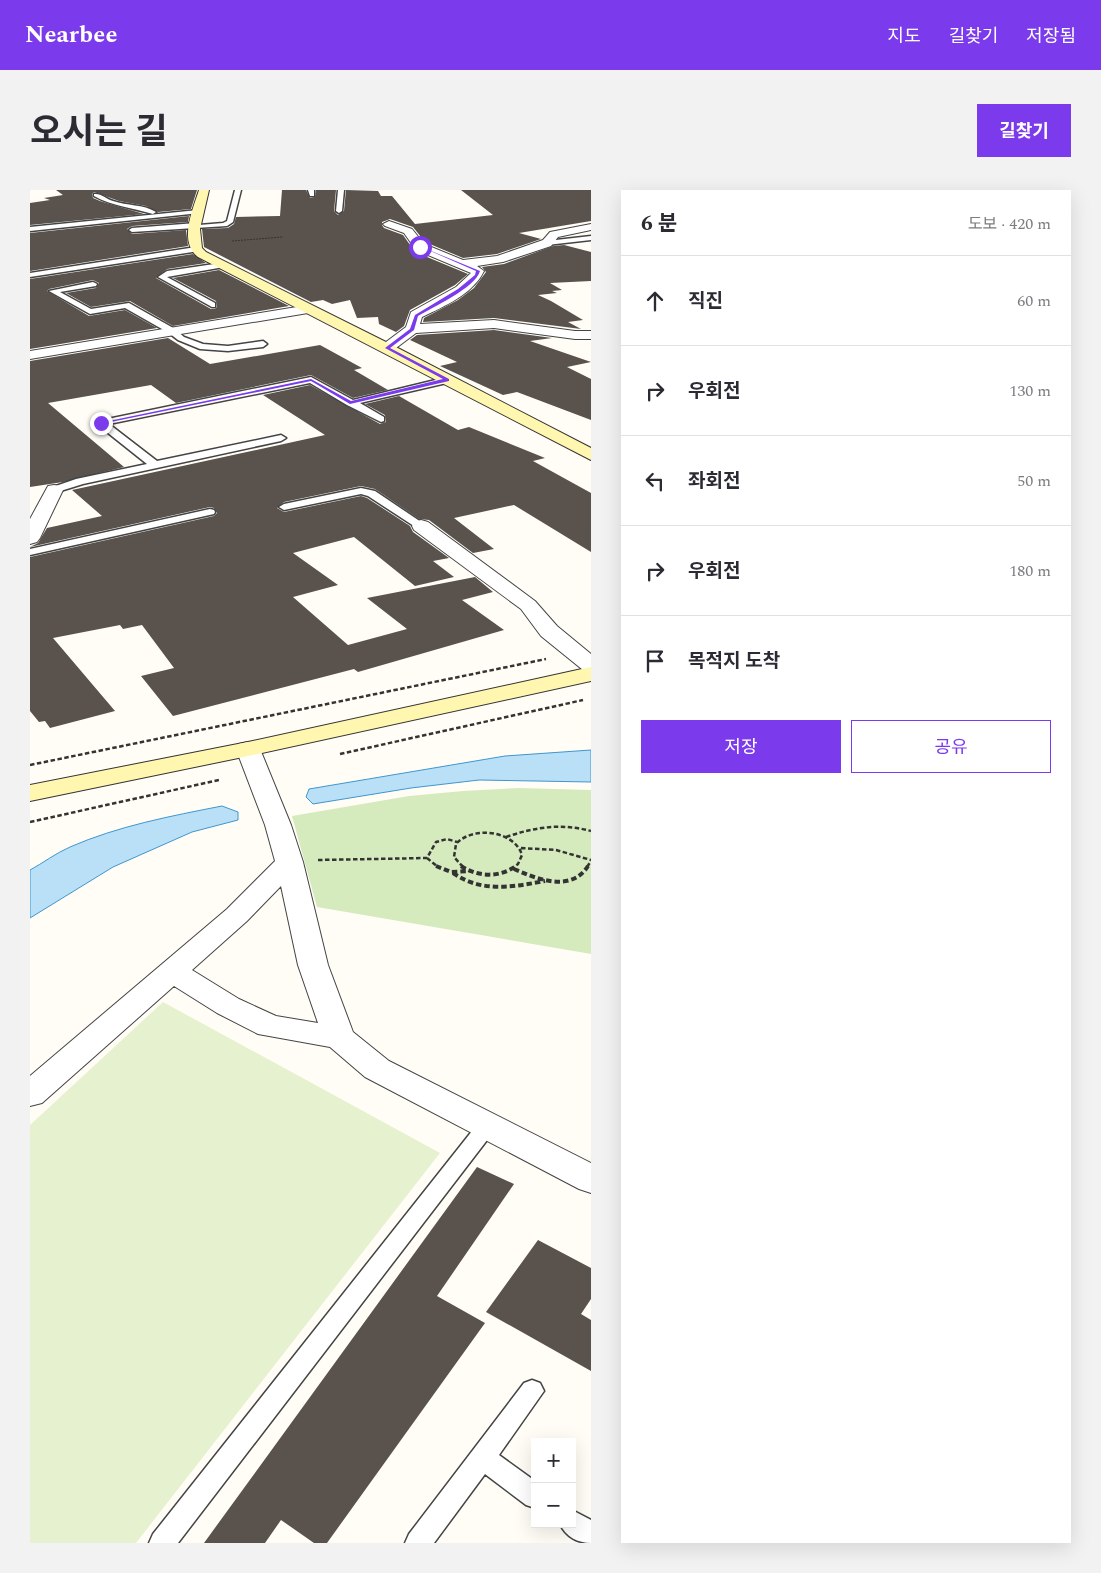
<!DOCTYPE html>
<html lang="ko">
<head>
<meta charset="utf-8">
<style>
	body { margin:0; font-family:Spectral,"Noto Sans KR",serif; background:#f2f2f3; color:#2b2b33 }
	.controls { position:absolute; right:15px; bottom:15px; display:grid; overflow:hidden; border-radius:0px; box-shadow:0 5px 20px #0002 }
	.controls button { width:45px; height:45px; display:grid; place-items:center; padding:0; border:0; border-bottom:1px solid #e1e1e2; background:#fff; color:#2b2b33; font:25px sans-serif }
	.stop { position:absolute; width:15px; height:15px; margin:-11px; border:4px solid #7c3aed; border-radius:50%; background:#fff }
	.stop.end { background:#7c3aed; border-color:#fff; box-shadow:0 1px 5px #0008 }
	.list { margin:0; padding:0; list-style:none }
	h2 { display:flex; justify-content:space-between; align-items:center; height:65px; margin:0; padding:0 20px; font-size:21px }
	h2 small { font-size:16px; font-weight:400; color:#7c7c81 }
	.list li { display:grid; grid-template-columns:32px 1fr auto; gap:15px; align-items:center; box-sizing:border-box; height:90px; padding:0 20px; border-top:1px solid #e1e1e2 }
	.list b { display:block; font-size:19px; white-space:nowrap }
	.list em { font-size:16px; font-style:normal; color:#7c7c81 }
	.actions { display:flex; gap:10px; padding:15px 20px }
	.actions a { flex:1; padding:11px 0; border:1px solid #7c3aed; border-radius:0px; text-align:center; font-size:18px; color:#7c3aed }
	.actions .main { background:#7c3aed; color:#fff }
	.icon { flex:none; width:28px; height:28px; fill:none; stroke:currentColor; stroke-width:2; stroke-linecap:round; stroke-linejoin:round }
	.map { position:relative; flex:none; width:561px; height:1353px; overflow:hidden; border-radius:0px }
	header { display:flex; align-items:center; gap:30px; box-sizing:border-box; height:70px; padding:0 25px; background:#7c3aed; color:#fff }
	header strong { font-size:24px }
	nav { display:flex; gap:28px; margin-inline-start:auto; font-size:18px }
	.intro { display:flex; align-items:center; justify-content:space-between; box-sizing:border-box; height:120px; padding:0 30px }
	h1 { margin:0; font-size:35px }
	.button { padding:12px 22px; border-radius:0px; background:#7c3aed; color:#fff; font-size:18px; font-weight:700 }
	main { display:flex; gap:30px; padding:0 30px }
	aside { flex:1; background:#fff; border-radius:0px; box-shadow:0 5px 20px #0002 }
	.map>svg:first-child { display:block }
	.green { fill:#d5ebbd }
	.pitch { fill:#e6f2cf }
	.water { fill:#b9e0f7; stroke:#3f96cf }
	.building { fill:#5a524d }
	.lines { fill:none; stroke-linecap:round; stroke-linejoin:round }
	.lane-casing { stroke:#444; stroke-width:3 }
	.street-casing { stroke:#444; stroke-width:2 }
	.secondary-casing { stroke:#333; stroke-width:2 }
	.path-far2 { stroke:#333; stroke-width:1; stroke-dasharray:2 1; stroke-linecap:butt }
	.path-far1 { stroke:#333; stroke-width:2.5; stroke-dasharray:4.5 2.5; stroke-linecap:butt }
	.path { stroke:#333; stroke-width:4; stroke-dasharray:5.5 3; stroke-linecap:butt }
	.lane { fill:#fff; fill-rule:evenodd }
	.street { fill:#fff; fill-rule:evenodd }
	.secondary { fill:#fff6b0; fill-rule:evenodd }
	.route { fill:#7c3aed }
</style>
</head>
<body>
<header>
<strong>Nearbee</strong>
<nav><a>지도</a><a>길찾기</a><a>저장됨</a></nav>
</header>
<div class="intro"><h1>오시는 길</h1><a class="button">길찾기</a></div>
<main>
<div class="map">
<svg width="561" height="1353" viewBox="0 0 561 1353">
	<rect width="100%" height="100%" fill="#fffdf5"/>
	<path class="green" d="M489,598L561,600V764L287,717L262,626L379,606L433,601Z"/>
	<path class="pitch" d="M133,812L410,963L106,1353H0V935Z"/>
	<path class="water" d="M561,560V592L449,590L381,598L283,614L276,607L279,599L475,566Z
		M192,616L208,622V630L162,642L83,677L0,728V680C13,673 26,663 40,657C88,636 141,626 192,616Z"/>
	<path class="building" d="M26,0H167L161,19L128,22L116,16L89,11L64,2L62,4L63,8L70,11L114,24L0,35V13L20,10L14,8L33,5Z
		M252,0H276L280,8L285,7L286,0H306L304,21L308,25L314,21L316,0L348,1L351,6H362L385,34L463,25L431,0H561V31L489,43L511,49L467,64L433,68L395,52L383,37L360,29L352,32V35L354,38L373,45L385,62L438,84L425,95L380,120L374,136L366,142L349,134L348,127L327,128L320,110L302,114L293,110L281,112L174,57L172,39L198,38L204,34L206,27L250,26Z
		M159,26L158,32L102,36L97,39L102,44L156,40L158,56L0,81V43Z
		M534,55L561,62V91L520,93L532,100L522,101L527,103L508,105L521,111L553,130L538,132L551,139L464,128L393,132L394,128L428,110L444,98L456,82L452,77L474,74L523,56Z
		M163,64L176,73L137,79L126,88L181,119H185L187,117L186,111L143,88L189,80L259,116L143,136L100,111L61,117L36,103L66,98L69,93L63,90L19,99L17,101L59,126L95,120L127,138L0,159V89Z
		M464,140L522,148L500,151L561,172L537,177L561,189V230L487,202L473,205L410,176L427,172L380,150L387,145Z
		M138,148L180,174L290,155L332,178L324,180L358,200L323,208L281,185L146,213L121,195L18,213L94,277L33,292L0,297V171Z
		M280,195L350,234L356,232L355,225L335,214L369,206L428,240L439,237L515,268L503,271L561,303V362L484,315L424,328L464,359L443,363L399,330L389,329L345,299L331,296L254,312L247,318L254,322L331,306L337,308L380,336L383,342L419,368L403,371L424,387L385,396L324,347L263,363L308,395L263,407L318,455L377,439L337,408L445,387L463,402L432,410L474,440L328,482L324,479L143,526L111,486L144,478L112,435L93,439L90,435L23,448L85,521L20,538L15,531L9,532L0,521V367L184,326L187,323L184,318L180,317L0,357L8,353L17,338L72,326L42,300L295,245L233,205Z
		M447,977L484,994L407,1106L455,1133L297,1353H284L251,1330L235,1353H174Z
		M508,1050L561,1078V1109L551,1124L561,1130V1181L456,1122Z"/>
	<g class="lines">
		<g class="lane-casing">
			<path id="lane" d="M205,0H211L203,32L197,36L102,42L99,40L102,38L166,33L169,35L193,33L197,31Z
				M278,0H284V6H280Z
				M308,0H314L312,21L309,23L306,21Z
				M64,4C71,3 76,9 83,11C97,16 113,14 126,22L123,24C103,18 82,16 64,6Z
				M168,20L171,22L170,23L0,41V37Z
				M561,46V50L517,55L514,53L517,51Z
				M166,57H169V61L0,87V83Z
				M191,73H194V77L137,87L185,113V117H182L128,87L137,81Z
				M63,92L67,94L66,96L30,102L61,119L99,113L145,139L154,147L173,154L198,156L233,151L237,154L233,157L198,161L170,159L148,150L139,143L95,118L60,124L19,101Z
				M281,187L323,210L418,187L423,190L421,192L330,213L354,227V231L351,232L317,215L280,193L79,234L127,271L251,245L256,248L251,251L53,294L24,303L19,300L20,298L46,289L117,274L68,235V231Z
				M331,298L345,301L397,336L395,338H387L338,306L331,304L254,320L249,317L254,314Z
				M180,319L184,320L185,322L184,324L0,365V359Z
				M457,929L464,931L467,936L464,941L148,1353H119L123,1344L450,931Z
				M502,1190L510,1193L514,1201L469,1265L505,1291V1318L496,1315L455,1284L404,1353H375L379,1344L494,1193Z
				M542,1320L561,1330V1353C548,1353 536,1347 530,1334H542Z"/>
		</g>
		<g class="street-casing">
			<path id="street" d="M359,31L382,39L394,54L433,70L467,66L513,50L520,42L561,34V40L528,47L521,56L473,72L447,76L454,81C443,104 415,116 392,127L390,134L464,130L545,141H561V149H545L464,138L386,143L362,161H352L350,158L352,155L376,137L381,122L426,97L441,83L386,60L374,43L355,36L353,34Z
				M279,115L286,119L284,122L0,169V161Z
				M24,295L30,296L33,300L10,348L7,352L0,354V329L18,296Z
				M391,330L398,332L505,411L527,436L561,464V482L553,480L511,446L491,419L384,340L382,336L384,332Z
				M218,552L227,554L230,559L261,635L273,672L298,775L323,842L359,871L561,973V1003L549,999L335,887L300,857L228,844L187,823L144,796L12,913L0,916V886L197,719L245,671L235,635L206,559L209,554ZM251,696L268,775L288,833L246,826L209,809L162,780L217,731Z"/>
		</g>
		<g class="secondary-casing">
			<path id="secondary" d="M169,0H179L170,39L172,58L176,62L362,155L561,258V270L168,67C148,52 163,19 169,0Z
				M561,477V491L218,566L0,611V595L218,552Z"/>
		</g>
		<path class="path-far2" d="M202,51L253,47"/>
		<path class="path-far1" d="M310,564L553,510
			M0,575L516,469
			M0,632L189,590
			M476,647C505,637 531,633 561,641
			M491,658L526,660L561,670
			M397,668L408,677
			M288,670L397,668L406,652L417,649L427,652
			M433,677L424,667L426,654C443,635 485,641 492,665L488,674L484,677
			M557,677L561,671"/>
		<path class="path" d="M406,676L421,682L439,681
			M431,676C448,687 469,688 486,676
			M484,679C507,689 541,703 558,676
			M423,683C452,703 482,697 515,691"/>
		<use href="#lane" class="lane"/>
		<use href="#street" class="street"/>
		<use href="#secondary" class="secondary"/>
	</g>
	<path class="route" d="M389,56L450,81C445,98 403,117 388,126L384,140L360,158L419,189V191L320,214L281,191L71,234L69,233L281,189L321,211L413,189L355,158L380,139L385,125L428,99L445,85L446,81Z"/>
</svg>
<div class="controls">
<button>+</button>
<button>−</button>
</div>
<div class="stop" style="left:390px;top:57px"></div>
<div class="stop end" style="left:71px;top:233px"></div>
</div>
<aside>
<h2>6 분<small>도보 · 420 m</small></h2>
<ul class="list">
<li><svg class="icon" aria-label="ahead" viewBox="0 0 24 24"><path d="M12 20V5M6 11l6-6 6 6"/></svg><div><b>직진</b></div><em>60 m</em></li>
<li><svg class="icon" aria-label="right" viewBox="0 0 24 24"><path d="M7 20v-9h11M14 6l5 5-5 5"/></svg><div><b>우회전</b></div><em>130 m</em></li>
<li><svg class="icon" aria-label="left" viewBox="0 0 24 24"><path d="M17 20v-9H6M10 6l-5 5 5 5"/></svg><div><b>좌회전</b></div><em>50 m</em></li>
<li><svg class="icon" aria-label="right" viewBox="0 0 24 24"><path d="M7 20v-9h11M14 6l5 5-5 5"/></svg><div><b>우회전</b></div><em>180 m</em></li>
<li><svg class="icon" aria-label="arrive" viewBox="0 0 24 24"><path d="M6 21V4h12l-3 4 3 4H6"/></svg><div><b>목적지 도착</b></div></li>
</ul>
<div class="actions"><a class="main">저장</a><a>공유</a></div>
</aside>
</main>
</body>
</html>
